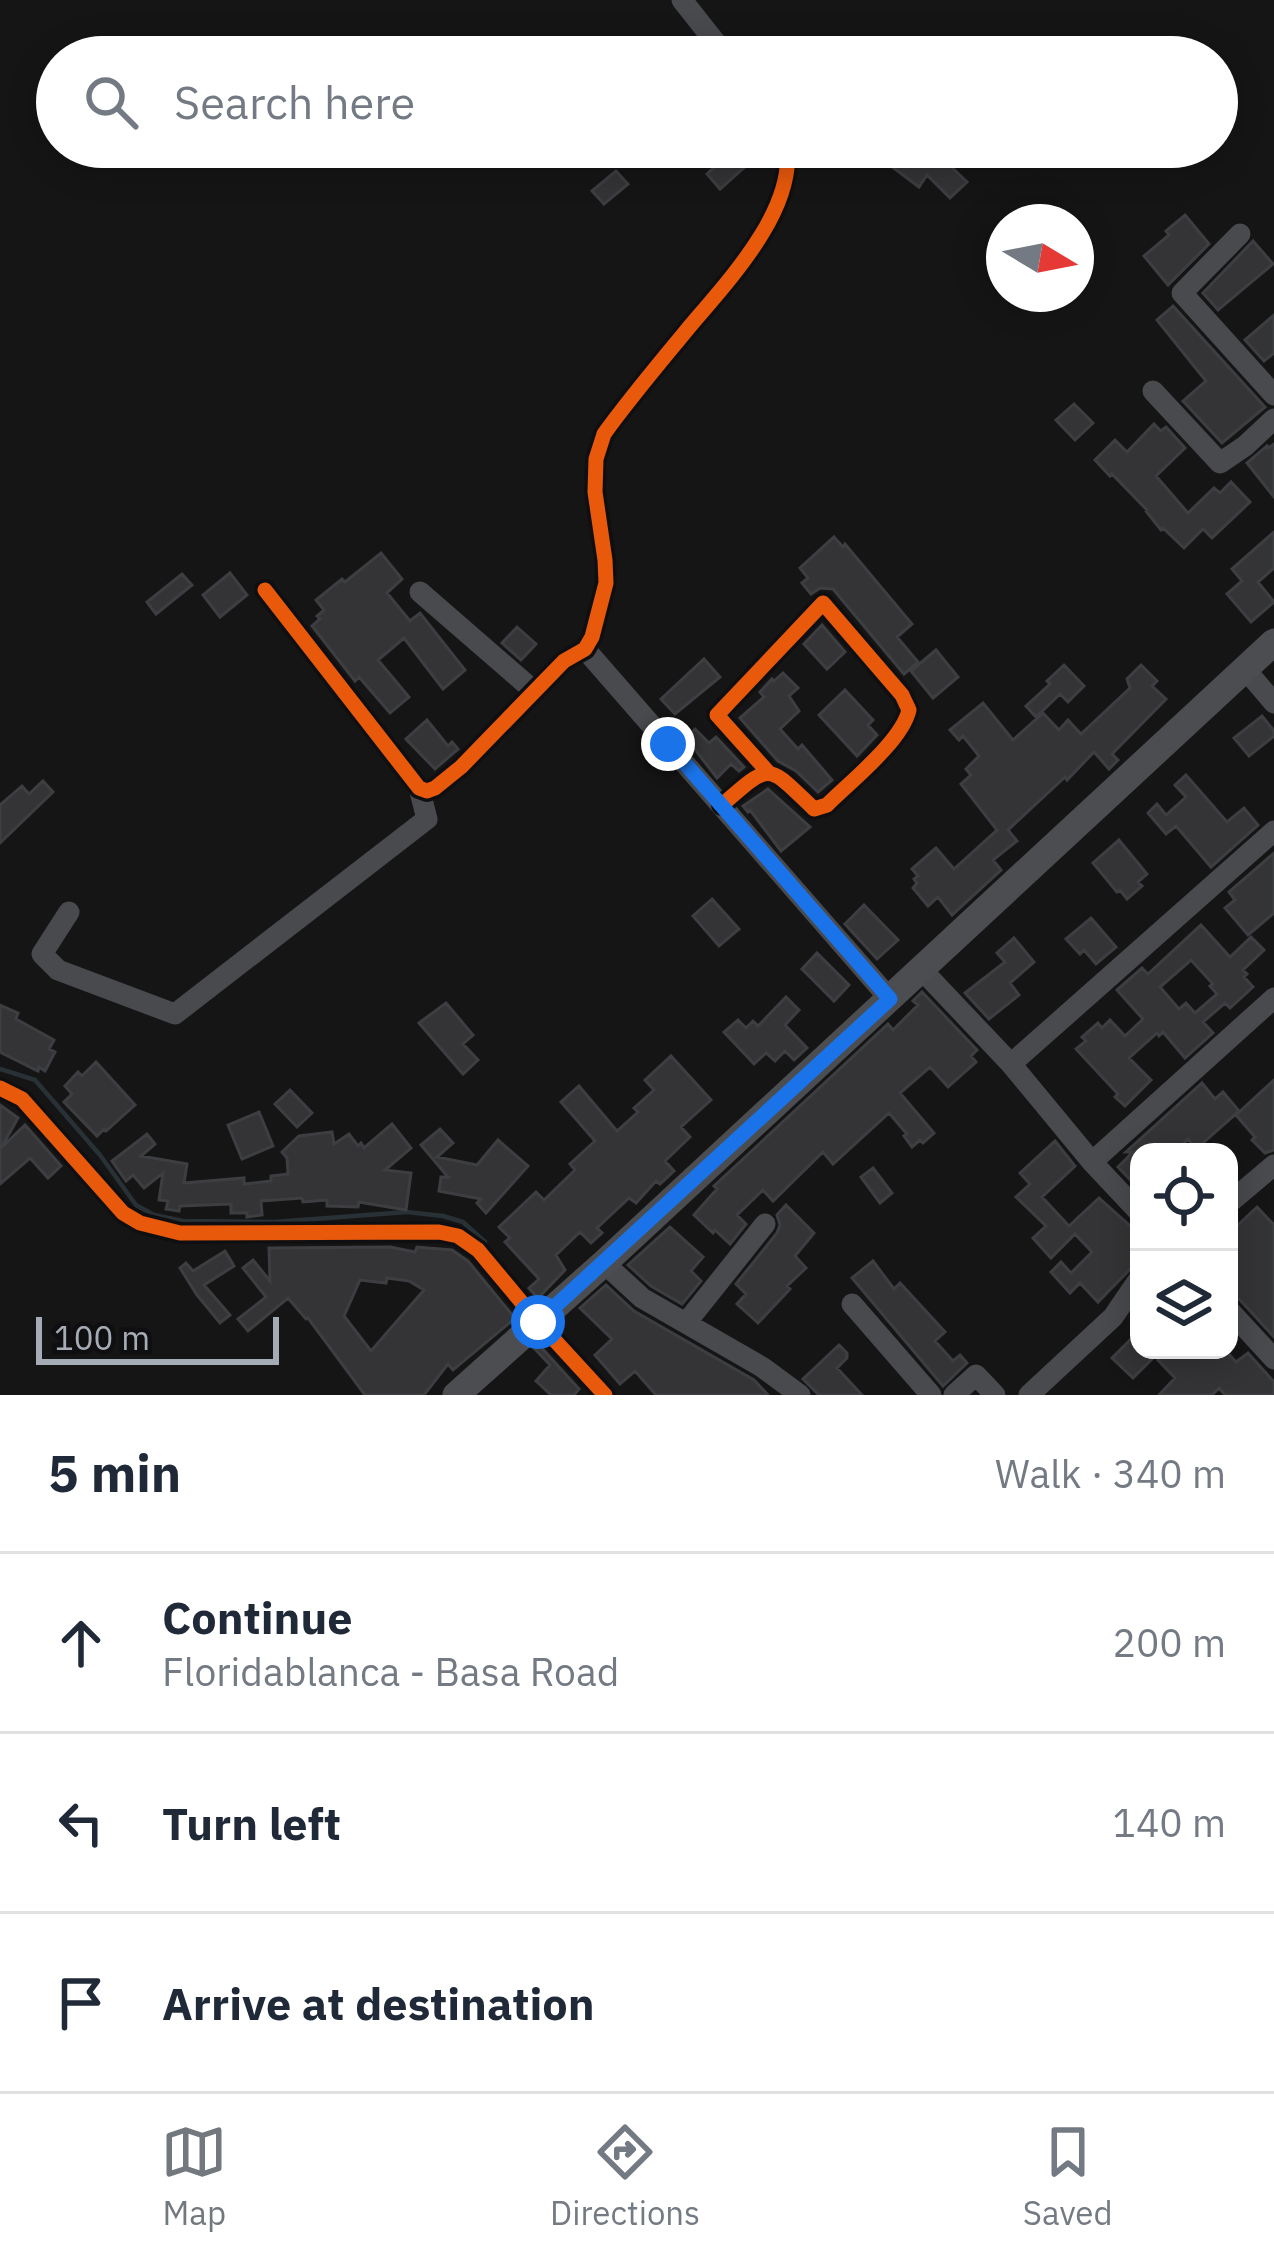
<!DOCTYPE html>
<html lang="en">
<head>
<meta charset="utf-8">
<style>
	body { margin:0; font-family:"IBM Plex Sans",sans-serif; background:#f6f6f7; color:#1f2937 }
	.controls { position:absolute; right:36px; bottom:36px; display:grid; overflow:hidden; border-radius:24px; box-shadow:0 6px 30px #0003 }
	.controls button { width:108px; height:108px; display:grid; place-items:center; padding:0; border:0; border-bottom:3px solid #e0e1e3; background:#fff; color:#1f2937; font:60px sans-serif }
	.compass { position:absolute; left:986px; top:204px; width:108px; height:108px; border-radius:50%; background:#fff; box-shadow:0 6px 30px #0003; rotate:100deg }
	.scale { position:absolute; left:36px; bottom:30px; width:243px; box-sizing:border-box; padding-left:12px; border:6px solid #a6acb6; border-top:0; font-size:33px; line-height:42px; white-space:nowrap; color:#a6acb6; -webkit-text-stroke:9px #0f0f11; paint-order:stroke }
	.stop { position:absolute; width:36px; height:36px; margin:-27px; border:9px solid #1a73e8; border-radius:50%; background:#fff }
	.stop.end { background:#1a73e8; border-color:#fff; box-shadow:0 3px 12px #0008 }
	.list { margin:0; padding:0; list-style:none }
	h2 { display:flex; justify-content:space-between; align-items:center; height:156px; margin:0; padding:0 48px; font-size:51px }
	h2 small { font-size:39px; font-weight:400; color:#747a83 }
	.list li { display:grid; grid-template-columns:78px 1fr auto; gap:36px; align-items:center; box-sizing:border-box; height:180px; padding:0 48px; border-top:3px solid #e0e1e3 }
	.list b { display:block; font-size:45px; white-space:nowrap }
	.list p { margin:0; font-size:39px; white-space:nowrap; color:#747a83 }
	.list em { font-size:39px; font-style:normal; color:#747a83 }
	.icon { flex:none; width:66px; height:66px; fill:none; stroke:currentColor; stroke-width:2; stroke-linecap:round; stroke-linejoin:round }
	.map { position:relative; flex:none; width:1274px; height:1395px; overflow:hidden }
	.search { position:absolute; background:#fff; box-shadow:0 6px 30px #0003; left:36px; right:36px; top:36px; height:132px; display:flex; align-items:center; gap:30px; box-sizing:border-box; padding:0 42px; border-radius:66px; color:#747a83; font-size:45px }
	.sheet { height:696px; background:#fff }
	nav { display:flex; justify-content:space-around; align-items:center; box-sizing:border-box; height:168px; border-top:3px solid #e0e1e3; background:#fff; font-size:33px; color:#747a83 }
	nav a { display:grid; justify-items:center; gap:6px }
	nav .on { color:#73777e }
	.map>svg:first-child { display:block }
	.lines { fill:none; stroke-linecap:round; stroke-linejoin:round }
	.stream { stroke:#283136; stroke-width:4.5 }
	.building { fill:#343436; stroke:#3d3e41; stroke-width:3; fill-rule:evenodd }
	.minor { stroke:#494a4e; stroke-width:21 }
	.major { stroke:#4b4d50; stroke-width:27 }
	.cycleway-casing { stroke:#0f0f11; stroke-width:22 }
	.cycleway { stroke:#e8590c; stroke-width:15 }
	.route { stroke:#1a73e8; stroke-width:15 }
</style>
</head>
<body>
<div class="map">
<svg width="1274" height="1395" viewBox="0 0 1274 1395">
	<rect width="100%" height="100%" fill="#151515"/>
	<g class="lines">
		<path class="stream" d="M0,1069L35,1080L100,1155L136,1205L154,1215L183,1221L274,1222L407,1212L443,1216L463,1222L485,1242"/>
	</g>
	<path class="building" d="M737,147H745L755,158L720,189L707,174Z
		M892,147H946L941,157L967,182L950,198L927,175L919,187L883,160Z
		M616,171L628,184L604,204L592,191Z
		M1185,215L1209,244L1168,285L1144,256L1169,235L1166,231Z
		M1253,241L1273,264L1218,310L1203,293Z
		M1173,306L1265,407L1222,443L1183,401L1206,381L1157,320Z
		M1274,315V353L1264,361L1245,340Z
		M1074,404L1093,423L1075,440L1056,420Z
		M1154,424L1161,431L1166,427L1185,448L1156,476L1188,513L1214,488L1220,493L1231,482L1250,502L1212,538L1203,529L1184,548L1163,528L1161,530L1146,511L1147,510L1112,474L1110,476L1095,460L1115,440L1127,452Z
		M1274,444V497L1247,463L1267,446L1268,448Z
		M1274,532V568L1258,582L1274,602L1251,622L1227,594L1242,581L1232,569Z
		M834,537L843,547L845,544L912,624L897,637L918,662L904,674L833,589L820,588L811,594L802,583L808,578L800,568Z
		M381,553L402,579L387,593L410,621L420,613L465,670L443,689L404,638L378,660L409,697L390,713L359,677L355,681L312,626L320,619L317,616L324,610L316,600L342,579L345,582Z
		M230,573L247,595L220,617L203,595Z
		M182,574L192,585L156,614L147,602Z
		M822,625L845,652L827,669L804,644Z
		M517,627L536,644L521,660L502,643Z
		M936,650L958,677L933,698L911,671Z
		M704,659L720,677L675,714L661,699Z
		M1064,665L1084,686L1068,702L1060,694L1036,717L1026,706L1050,684L1047,681Z
		M1141,665L1157,681L1152,686L1166,699L1112,754L1118,760L1109,769L1094,752L1067,780L1065,777L1008,830L1017,841L993,860L1001,870L952,915L938,897L928,906L913,888L917,883L914,879L918,876L912,869L936,848L954,869L997,830L961,784L971,775L966,769L979,756L963,736L959,740L950,730L983,703L1013,740L1043,713L1059,730L1068,720L1081,734L1130,688L1127,679Z
		M783,673L798,688L789,696L799,711L780,729L798,749L802,745L832,780L818,792L796,771L778,761L740,718L764,697L760,692L772,679L774,681Z
		M845,690L873,720L868,725L877,735L857,756L819,715Z
		M1262,716L1274,731V736L1249,756L1234,738Z
		M427,720L448,746L452,742L458,749L435,769L406,739Z
		M695,729L709,743L716,737L744,767L739,771L731,764L717,778L686,738Z
		M1186,775L1227,822L1244,808L1258,825L1211,867L1176,826L1166,834L1148,813L1157,804L1166,815L1186,797L1175,785Z
		M43,781L53,792L0,843V805L22,786L29,794Z
		M768,789L810,827L781,851L750,810L748,812L743,806Z
		M1119,840L1147,874L1138,882L1142,886L1127,899L1120,890L1117,892L1093,863Z
		M1274,853V913L1248,935L1225,908L1235,900L1229,892Z
		M712,899L739,929L719,946L693,916Z
		M864,905L898,940L877,959L845,924Z
		M1091,918L1116,947L1096,964L1084,950L1080,954L1066,939Z
		M1201,925L1230,957L1251,937L1264,950L1243,970L1247,974L1244,977L1253,987L1230,1008L1225,1003L1203,1022L1213,1033L1185,1058L1163,1032L1159,1036L1157,1033L1129,1058L1151,1080L1125,1106L1115,1097L1118,1094L1076,1049L1086,1041L1082,1037L1098,1023L1102,1028L1110,1020L1125,1036L1143,1019L1117,990L1142,968L1148,974ZM1191,960L1213,984L1210,986L1217,994L1195,1013L1186,1003L1179,1009L1160,987Z
		M1014,938L1034,962L1010,983L1019,995L989,1019L965,993L1005,962L997,953Z
		M817,953L849,985L834,1001L802,969Z
		M922,992L977,1050L971,1056L976,1062L948,1087L930,1067L900,1093L934,1133L923,1143L920,1140L912,1147L904,1136L907,1134L889,1113L833,1164L823,1152L773,1201L763,1190L737,1215L746,1224L730,1244L715,1230L713,1233L694,1215L717,1189L714,1186L888,1024L893,1030L918,1005L913,1001Z
		M786,997L799,1010L785,1025L807,1048L794,1060L785,1051L775,1061L766,1053L754,1064L724,1032L738,1020L746,1028L753,1021L758,1026Z
		M446,1003L473,1035L463,1044L478,1060L463,1074L419,1023Z
		M0,1005L18,1013L16,1019L54,1040L49,1049L55,1052L45,1071L39,1067L38,1071L0,1052Z
		M671,1056L711,1100L681,1127L690,1137L665,1161L674,1171L660,1184L656,1181L636,1203L629,1198L597,1228L602,1233L591,1243L580,1232L556,1255L565,1270L538,1298L529,1288L539,1279L505,1242L510,1238L499,1227L536,1192L544,1200L575,1170L570,1164L595,1141L561,1102L579,1086L617,1131L638,1112L634,1108L654,1090L645,1080Z
		M96,1062L135,1105L106,1131L104,1129L97,1136L64,1102L72,1094L65,1086L78,1072L82,1076Z
		M1274,1080V1150L1265,1153L1252,1140L1255,1137L1236,1115Z
		M1202,1083L1215,1099L1223,1092L1239,1111L1196,1149L1188,1139L1175,1152H1139V1189L1118,1167L1133,1152H1126Z
		M290,1090L312,1113L297,1127L275,1104Z
		M0,1105L18,1118L1,1148L25,1125L61,1166L48,1178L30,1158L0,1184Z
		M259,1112L273,1146L242,1159L228,1125Z
		M392,1124L411,1148L385,1170L411,1173L406,1210L359,1202L358,1207L327,1206V1200L303,1202L302,1198L261,1201L262,1215L247,1217V1213H231V1204L180,1206L179,1211L166,1209L168,1201L159,1200L163,1173L144,1188L133,1175L126,1181L112,1161L147,1134L155,1144L141,1156L187,1164L184,1183L244,1178V1184L271,1181V1176L288,1174L287,1158L282,1152L299,1136L332,1132L334,1144L349,1134L358,1146L361,1143L364,1148Z
		M440,1129L453,1143L437,1157L477,1165L498,1140L528,1166L486,1213L477,1203L481,1199L439,1191L441,1177H448L421,1145Z
		M1055,1141L1075,1166L1042,1197L1069,1226L1099,1198L1139,1234V1260L1098,1302L1080,1283L1070,1293L1051,1272L1061,1262L1071,1273L1092,1252L1075,1234L1051,1258L1033,1238L1046,1226L1016,1197L1030,1184L1020,1173Z
		M873,1168L892,1193L880,1203L861,1177Z
		M786,1205L814,1233L795,1256L806,1268L787,1286L790,1289L758,1323L737,1304L746,1294L736,1284L777,1233L780,1225L777,1215Z
		M1257,1207L1274,1225V1337L1240,1300L1229,1295V1218L1238,1225Z
		M670,1227L703,1257L691,1271L701,1281L682,1304L651,1286L628,1265Z
		M390,1247L415,1252L417,1247L452,1250L468,1261L513,1316L514,1319L453,1370L448,1364L424,1395H365L308,1318L306,1319L288,1298L248,1331L238,1319L266,1297L243,1268L253,1260L270,1281L269,1248ZM387,1278L409,1281L424,1290L371,1351L344,1316L360,1280L386,1283Z
		M225,1251L234,1266L204,1285L230,1315L220,1323L197,1295L180,1268L186,1263L193,1271Z
		M873,1261L894,1289L900,1283L945,1332L935,1341L953,1361L960,1355L967,1363L943,1386L852,1278Z
		M606,1285L634,1311L754,1380L768,1395H656L635,1371L620,1384L595,1355L612,1339L580,1308Z
		M1139,1331V1350H1147L1154,1357L1133,1378L1112,1358Z
		M539,1345L579,1389L574,1395H551L536,1381L550,1365L535,1349Z
		M839,1345L847,1353V1358L837,1368L862,1395H819L803,1379Z
		M1168,1350H1225L1236,1362L1248,1353L1274,1382V1395H1225L1219,1388L1212,1395H1159L1175,1378L1158,1360Z"/>
	<g class="lines">
		<path class="minor" d="M682,0L727,57
			M1240,234L1182,293L1274,395
			M1153,391L1220,463L1245,446L1274,419
			M265,590L419,788L427,791L435,788L461,767L564,661L585,649L592,637L606,583L605,560L595,492L596,459L604,434C630,398 658,365 686,331C725,284 795,213 787,147
			M420,592L534,691
			M585,649L890,999
			M1245,669L1274,703
			M722,805C772,761 767,764 814,809L827,805C850,782 902,741 909,710L902,695L823,603L717,715L768,772
			M69,912L42,954L58,970L175,1014L427,819L419,788
			M922,970L1011,1064L1092,1162L1139,1212
			M1011,1064L1274,831
			M0,1088L22,1099L123,1213L140,1223L180,1233L439,1232L458,1236L478,1250L538,1322L605,1395
			M1092,1162L1274,998
			M1229,1203L1274,1165
			M604,1263L642,1298L762,1367L800,1395
			M852,1304L931,1395
			M1229,1310L1274,1359
			M686,1323L765,1224
			M954,1395L976,1375L995,1395
			M1029,1395L1113,1317L1139,1279"/>
		<path class="major" d="M456,1395L604,1263L1274,642"/>
		<g class="cycleway-casing">
			<path id="cycleway" d="M265,590L419,788L427,791L435,788L461,767L564,661L585,649L592,637L606,583L605,560L595,492L596,459L604,434C630,398 658,365 686,331C725,284 795,213 787,147
				M722,805C772,761 767,764 814,809L827,805C850,782 902,741 909,710L902,695L823,603L717,715L768,772
				M0,1088L22,1099L123,1213L140,1223L180,1233L439,1232L458,1236L478,1250L538,1322L605,1395"/>
		</g>
		<use href="#cycleway" class="cycleway"/>
	</g>
	<g class="lines">
		<path class="route" d="M538,1322L890,999L668,744"/>
	</g>
</svg>
<div class="controls">
<button><svg class="icon" aria-label="locate" viewBox="0 0 24 24"><circle cx="12" cy="12" r="6"/><path d="M12 2v4M12 18v4M2 12h4M18 12h4"/></svg></button>
<button><svg class="icon" aria-label="layers" viewBox="0 0 24 24"><path d="M12 4l9 5-9 5-9-5zM3 14l9 5 9-5"/></svg></button>
</div>
<svg class="compass" viewBox="-18 -18 36 36"><path d="M0-13l5 13h-10z" fill="#e53935"/><path d="M0 13l5-13h-10z" fill="#747a83"/></svg>
<div class="scale">100 m</div>
<div class="stop" style="left:538px;top:1322px"></div>
<div class="stop end" style="left:668px;top:744px"></div>
<div class="search"><svg class="icon" aria-label="search" viewBox="0 0 24 24"><circle cx="10" cy="10" r="6"/><path d="M15 15l6 6"/></svg>Search here</div>
</div>
<section class="sheet">
<h2>5 min<small>Walk · 340 m</small></h2>
<ul class="list">
<li><svg class="icon" aria-label="ahead" viewBox="0 0 24 24"><path d="M12 20V5M6 11l6-6 6 6"/></svg><div><b>Continue</b><p>Floridablanca - Basa Road</p></div><em>200 m</em></li>
<li><svg class="icon" aria-label="left" viewBox="0 0 24 24"><path d="M17 20v-9H6M10 6l-5 5 5 5"/></svg><div><b>Turn left</b></div><em>140 m</em></li>
<li><svg class="icon" aria-label="arrive" viewBox="0 0 24 24"><path d="M6 21V4h12l-3 4 3 4H6"/></svg><div><b>Arrive at destination</b></div></li>
</ul>
</section>
<nav>
<a class="on"><svg class="icon" aria-label="map" viewBox="0 0 24 24"><path d="M3 6l6-2 6 2 6-2v14l-6 2-6-2-6 2zM9 4v14M15 6v14"/></svg>Map</a>
<a><svg class="icon" aria-label="directions" viewBox="0 0 24 24"><path d="M12 3l9 9-9 9-9-9zM9 14v-3h6M13 9l2 2-2 2"/></svg>Directions</a>
<a><svg class="icon" aria-label="saved" viewBox="0 0 24 24"><path d="M7 4h10v16l-5-4-5 4z"/></svg>Saved</a>
</nav>
</body>
</html>
